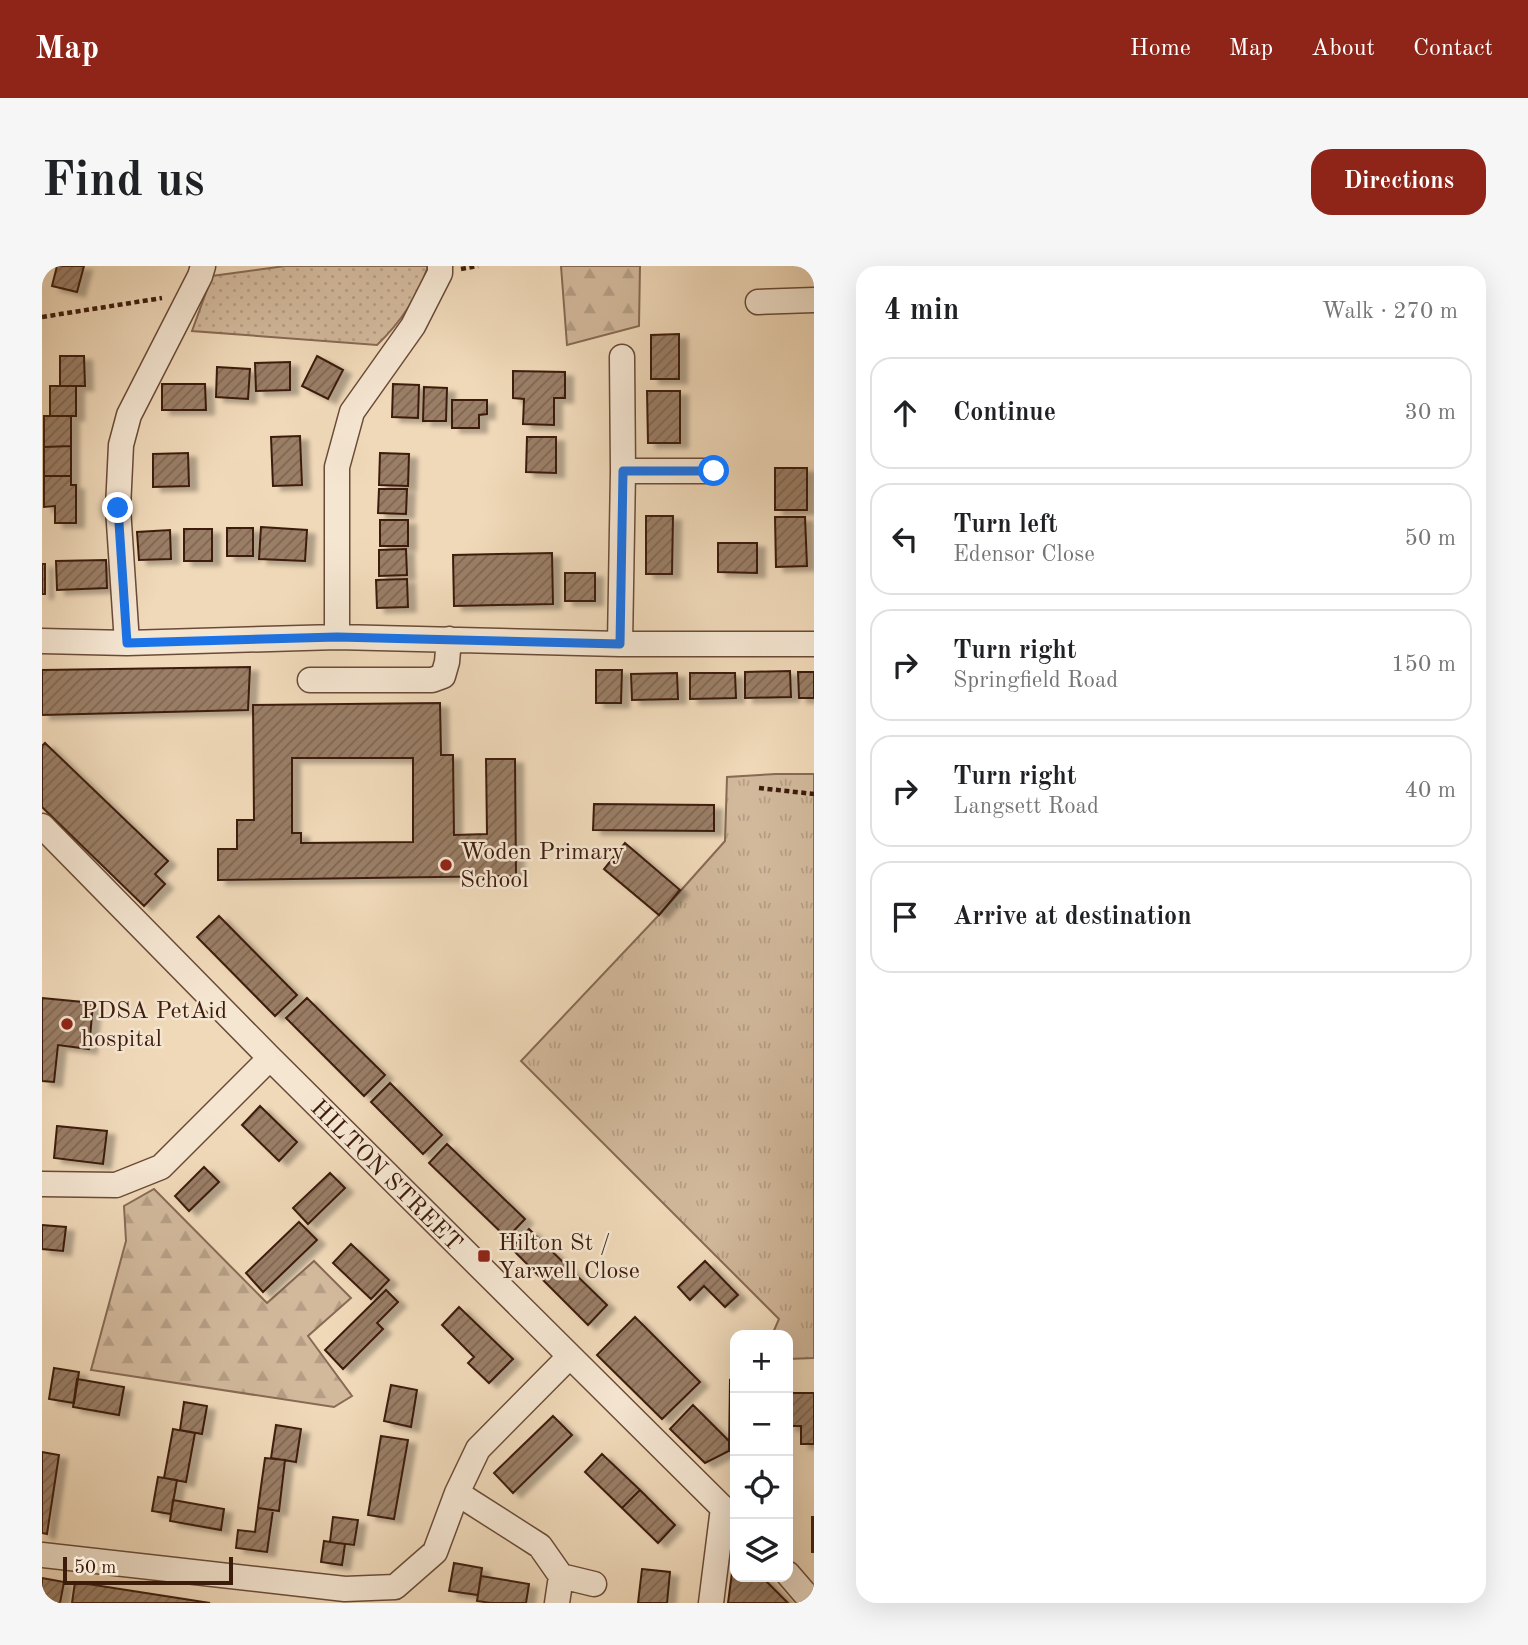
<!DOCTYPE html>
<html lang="en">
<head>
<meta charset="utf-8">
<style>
	body { margin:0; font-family:"Old Standard TT",serif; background:#f6f6f6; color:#202124 }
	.controls { position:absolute; right:21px; bottom:21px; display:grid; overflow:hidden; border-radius:14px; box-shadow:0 7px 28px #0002 }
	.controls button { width:63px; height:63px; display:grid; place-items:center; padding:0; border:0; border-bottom:2px solid #e0e0e0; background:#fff; color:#202124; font:35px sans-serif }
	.scale { position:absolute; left:21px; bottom:18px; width:170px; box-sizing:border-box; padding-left:7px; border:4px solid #3d1c0c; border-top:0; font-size:19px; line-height:24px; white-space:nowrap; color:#3d1c0c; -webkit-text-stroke:5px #f5e6d2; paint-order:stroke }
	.stop { position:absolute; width:21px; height:21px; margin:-16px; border:5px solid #1a73e8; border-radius:50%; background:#fff }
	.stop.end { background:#1a73e8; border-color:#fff; box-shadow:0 2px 7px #0008 }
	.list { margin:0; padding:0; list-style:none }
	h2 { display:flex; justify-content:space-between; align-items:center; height:91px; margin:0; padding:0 28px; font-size:30px }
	h2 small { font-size:23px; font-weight:400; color:#757577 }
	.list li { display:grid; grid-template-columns:46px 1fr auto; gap:21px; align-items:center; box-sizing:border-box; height:112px; margin:0 14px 14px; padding:0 14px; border:2px solid #e0e0e0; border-radius:21px }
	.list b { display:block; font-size:26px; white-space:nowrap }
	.list p { margin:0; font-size:23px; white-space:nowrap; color:#757577 }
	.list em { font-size:23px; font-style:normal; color:#757577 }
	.icon { flex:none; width:38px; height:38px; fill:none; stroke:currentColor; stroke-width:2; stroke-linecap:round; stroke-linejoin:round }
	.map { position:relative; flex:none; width:772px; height:1337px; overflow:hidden; border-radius:21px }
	header { display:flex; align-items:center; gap:42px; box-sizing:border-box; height:98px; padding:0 35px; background:#8f2418; color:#fff }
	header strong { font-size:33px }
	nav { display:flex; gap:38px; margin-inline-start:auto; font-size:24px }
	.intro { display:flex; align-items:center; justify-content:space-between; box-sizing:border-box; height:168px; padding:0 42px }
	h1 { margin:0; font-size:49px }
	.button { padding:18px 32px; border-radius:21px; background:#8f2418; color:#fff; font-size:24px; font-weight:700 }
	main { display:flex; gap:42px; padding:0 42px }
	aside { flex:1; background:#fff; border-radius:21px; box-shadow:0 7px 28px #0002 }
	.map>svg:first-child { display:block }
	.grass { fill:url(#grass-dots); stroke:#886a54; stroke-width:2 }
	.forest { fill:url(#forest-firs); stroke:#886a54; stroke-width:2 }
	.park { fill:url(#park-tufts); stroke:#886a54; stroke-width:2 }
	.building { fill:url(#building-hatch); stroke:#3d1c0c; stroke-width:2; fill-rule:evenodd; filter:url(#shadow) }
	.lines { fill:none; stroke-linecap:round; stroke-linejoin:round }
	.minor-casing { stroke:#6a4b37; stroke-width:27 }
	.path { stroke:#3d1c0c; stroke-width:4.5; stroke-dasharray:5 3.5; stroke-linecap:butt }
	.minor { stroke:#f5e6d2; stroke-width:24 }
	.route { stroke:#1a73e8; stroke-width:9 }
	.poi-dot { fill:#8f2418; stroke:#f5e6d2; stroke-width:2.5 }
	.labels { text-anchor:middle; stroke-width:5; stroke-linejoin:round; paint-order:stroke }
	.poi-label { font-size:24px; fill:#3d1c0c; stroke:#f5e6d2; text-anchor:start }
	.street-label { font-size:24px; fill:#3d1c0c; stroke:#f5e6d2 }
</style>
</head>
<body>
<header>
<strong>Map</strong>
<nav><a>Home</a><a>Map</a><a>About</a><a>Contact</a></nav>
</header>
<div class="intro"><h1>Find us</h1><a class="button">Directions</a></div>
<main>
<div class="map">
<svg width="772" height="1337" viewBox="0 0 772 1337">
	<defs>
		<pattern id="grass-dots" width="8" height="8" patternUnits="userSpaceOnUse" patternTransform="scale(1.75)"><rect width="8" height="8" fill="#d2b99c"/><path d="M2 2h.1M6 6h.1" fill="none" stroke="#b59e85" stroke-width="1.8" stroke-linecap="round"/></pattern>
		<pattern id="forest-firs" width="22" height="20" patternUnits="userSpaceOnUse" patternTransform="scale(1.75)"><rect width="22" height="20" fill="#d2b99c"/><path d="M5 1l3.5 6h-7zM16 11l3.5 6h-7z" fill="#b59e85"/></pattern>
		<pattern id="park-tufts" width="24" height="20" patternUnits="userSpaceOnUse" patternTransform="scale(1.75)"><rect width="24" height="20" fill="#d2b99c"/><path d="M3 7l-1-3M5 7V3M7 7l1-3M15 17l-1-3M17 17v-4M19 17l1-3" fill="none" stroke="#b59e85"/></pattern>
		<pattern id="building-hatch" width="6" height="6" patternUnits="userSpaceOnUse" patternTransform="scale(1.75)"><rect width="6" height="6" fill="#9a7e66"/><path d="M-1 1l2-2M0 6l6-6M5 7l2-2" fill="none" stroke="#7f6652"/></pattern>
		<filter id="shadow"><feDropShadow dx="8" dy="4.5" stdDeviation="2" flood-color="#0004"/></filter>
	</defs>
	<rect width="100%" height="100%" fill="#f0d9b9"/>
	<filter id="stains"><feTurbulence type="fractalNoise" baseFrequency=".00286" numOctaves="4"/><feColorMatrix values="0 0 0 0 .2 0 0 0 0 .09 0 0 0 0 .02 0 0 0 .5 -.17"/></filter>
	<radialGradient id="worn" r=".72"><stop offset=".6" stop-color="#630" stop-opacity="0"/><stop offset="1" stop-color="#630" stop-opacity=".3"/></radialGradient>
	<path class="grass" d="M243,0H386C376,31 358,57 335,79L150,65L170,10Z"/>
	<path class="forest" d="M519,0H598L597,60L525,79Z
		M112,923L225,1037L272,995L309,1032L266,1070L310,1130L292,1141L49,1104L84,975L82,940Z"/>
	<path class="park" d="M734,508H772V1092L746,1093V1069H730L737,1053L479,795L617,649L683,575L685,511Z"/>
	<path class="building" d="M15,0H42L35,26L10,20Z
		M637,68V113H609V69Z
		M18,90H42L43,120H18Z
		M275,90L301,104L286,133L260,120Z
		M248,96V124L214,125L213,97Z
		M175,101L208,103L206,133L174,131Z
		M471,105L523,106V132H512V159L481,158L482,133L471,132Z
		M120,118H163L164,144H120Z
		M351,118L377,119L376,152L350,151Z
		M8,120H34V150H8Z
		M382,121L405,122L404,155H381Z
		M605,125H638V177H606Z
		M410,134H445V148L437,149V162H410Z
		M2,150H29V180L2,181Z
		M258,170L260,219L231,220L229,171Z
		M485,171H514V207L484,206Z
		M29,180V210H2V181Z
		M146,187L147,220L111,221V188Z
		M338,187L367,188L366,220L337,219Z
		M733,202H765V244H733Z
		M2,210H29V219H34V257H13V240L2,241Z
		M337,223H365L364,248L336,247Z
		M604,250H631L630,308H604Z
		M733,251H763L765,300L734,301Z
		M338,254H366V280H338Z
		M219,261L265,264L263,295L217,293Z
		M185,262H211V290H185Z
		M142,263H170V295H142Z
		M128,264L129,293L97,294L95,266Z
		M676,277H715V307L676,306Z
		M364,283L365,309L337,310V284Z
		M510,287L511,338L412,340L411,289Z
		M64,294L65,322L15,324L14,295Z
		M0,298H3V328H0Z
		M523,307H553V335H523Z
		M365,313L366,341L335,342L334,314Z
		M208,401L206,444L0,449V404Z
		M554,404H580L579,437H554Z
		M748,405L749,431L703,432V406Z
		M756,406H772V432H757Z
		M635,407L636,433L590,434L589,408Z
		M648,407H693L694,432L648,433Z
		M398,437L399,489H411L412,569L445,568L444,493H473L474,610L176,614V583H195V554H212L211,439ZM250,492H371V576L259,577V567H250Z
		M3,477L126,595L113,608L123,618L102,640L0,541V480Z
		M552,538L672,539V565L551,564Z
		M583,577L638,624L617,649L562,603Z
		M177,650L255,729L233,750L155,671Z
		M0,732L51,737L47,783L16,779L12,816L0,815Z
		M265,732L343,809L322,830L244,752Z
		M348,817L400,869L381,888L329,836Z
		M218,840L255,876L237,895L200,859Z
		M15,860L65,865L61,898L12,892Z
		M405,878L483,953L465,972L387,897Z
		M162,901L177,916L147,945L133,930Z
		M288,907L303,922L266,958L251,942Z
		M257,956L275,974L221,1026L204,1007Z
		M0,959L24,961L21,985L0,983Z
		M487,963L565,1039L546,1059L469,982Z
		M309,978L347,1014L329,1033L291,997Z
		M663,995L696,1029L683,1041L662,1020L648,1034L636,1021Z
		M344,1024L356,1036L335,1057L341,1063L301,1103L283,1084Z
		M417,1041L471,1093L447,1117L426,1097L432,1091L400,1059Z
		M593,1051L658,1116L620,1153L555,1089Z
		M12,1102L37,1106L32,1137L7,1133Z
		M35,1113L82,1121L77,1149L31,1141Z
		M688,1114L693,1115V1185H687Z
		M349,1119L375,1124L369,1161L342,1155Z
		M746,1127H772V1178H759V1160H746Z
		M142,1136L165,1140L160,1168L138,1164Z
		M651,1139L687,1175V1185L663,1197L628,1163Z
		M511,1150L530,1169L471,1227L452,1207Z
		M234,1159L259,1163L254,1196L229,1192Z
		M131,1163L153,1167L144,1216L122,1212Z
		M339,1170L366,1174L352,1253L326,1249Z
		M0,1186L17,1189L5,1268L0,1267Z
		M560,1188L598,1224L580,1242L543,1206Z
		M223,1192L243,1194L237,1245L216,1242Z
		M116,1211L135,1214L129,1248L110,1245Z
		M598,1224L633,1259L616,1277L580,1242Z
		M131,1234L182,1243L179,1264L128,1255Z
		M216,1242L231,1244L225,1286L194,1282L196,1264L213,1266Z
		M291,1251L316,1254L312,1279L288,1276Z
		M770,1251H772V1286H770Z
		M282,1275L303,1278L300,1299L279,1296Z
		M692,1291L693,1311H720L746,1337H686Z
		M412,1297L440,1302L436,1329L407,1325Z
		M600,1303L628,1306L625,1337H596Z
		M439,1310L487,1318L484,1337H449L435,1335Z
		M0,1312L22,1316L18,1337H0Z
		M33,1316L168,1337H30Z"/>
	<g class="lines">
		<g class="minor-casing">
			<path id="minor" d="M716,36L772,34
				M581,205H672
				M295,371V201L310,146L371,60L398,7V0
				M0,375L85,377L295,371L578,378H772
				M85,377L76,242L79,179L87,149L158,10L161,0
				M578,378L581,205L580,91
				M268,414H390L401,410L405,396L407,373
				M0,560L228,792L693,1254
				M0,918L74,919L119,901L228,792
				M415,1227L498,1280L519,1310L552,1318
				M0,1289L303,1323L353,1321L393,1286L415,1227L436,1183L527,1091
				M746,1308L771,1337
				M515,1337L519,1310
				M669,1337L681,1242"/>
		</g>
		<path class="path" d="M419,3L436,0
			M0,51L120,32
			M717,522L772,528"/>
		<use href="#minor" class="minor"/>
	</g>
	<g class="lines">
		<path class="route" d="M76,242L85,377L295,371L578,378L581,205H672"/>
	</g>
	<g class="poi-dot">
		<circle cx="404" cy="599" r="7"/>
		<circle cx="25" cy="758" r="7"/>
		<rect x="435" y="983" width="14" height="14" rx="3.5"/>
	</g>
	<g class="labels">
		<g class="poi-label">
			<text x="418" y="593">Woden Primary<tspan x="418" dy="28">School</tspan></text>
			<text x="39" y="752">PDSA PetAid<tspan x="39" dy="28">hospital</tspan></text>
			<text x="456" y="984">Hilton St /<tspan x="456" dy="28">Yarwell Close</tspan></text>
		</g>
		<g class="street-label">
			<text transform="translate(345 909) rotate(45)" y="8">HILTON STREET</text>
		</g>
	</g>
	<rect width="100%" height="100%" filter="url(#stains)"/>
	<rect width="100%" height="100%" fill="url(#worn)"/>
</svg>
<div class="controls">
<button>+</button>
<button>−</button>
<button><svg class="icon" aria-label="locate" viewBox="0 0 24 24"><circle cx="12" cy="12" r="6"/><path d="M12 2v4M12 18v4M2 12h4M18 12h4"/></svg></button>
<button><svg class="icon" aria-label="layers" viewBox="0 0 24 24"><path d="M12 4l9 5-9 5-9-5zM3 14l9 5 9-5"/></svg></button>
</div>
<div class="scale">50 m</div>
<div class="stop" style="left:672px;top:205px"></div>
<div class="stop end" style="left:76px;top:242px"></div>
</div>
<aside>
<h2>4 min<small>Walk · 270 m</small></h2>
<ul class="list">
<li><svg class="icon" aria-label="ahead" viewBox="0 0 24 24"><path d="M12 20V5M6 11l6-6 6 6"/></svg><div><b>Continue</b></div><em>30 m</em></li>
<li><svg class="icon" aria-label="left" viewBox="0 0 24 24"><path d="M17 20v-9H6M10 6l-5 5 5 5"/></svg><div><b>Turn left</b><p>Edensor Close</p></div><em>50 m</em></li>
<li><svg class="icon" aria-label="right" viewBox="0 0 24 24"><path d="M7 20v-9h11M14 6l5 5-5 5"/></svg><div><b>Turn right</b><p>Springfield Road</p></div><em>150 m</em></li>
<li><svg class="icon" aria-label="right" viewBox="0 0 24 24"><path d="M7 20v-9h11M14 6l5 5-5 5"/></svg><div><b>Turn right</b><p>Langsett Road</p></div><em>40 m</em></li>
<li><svg class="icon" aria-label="arrive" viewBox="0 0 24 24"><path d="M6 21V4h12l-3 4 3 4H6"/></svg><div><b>Arrive at destination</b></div></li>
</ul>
</aside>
</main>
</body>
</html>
